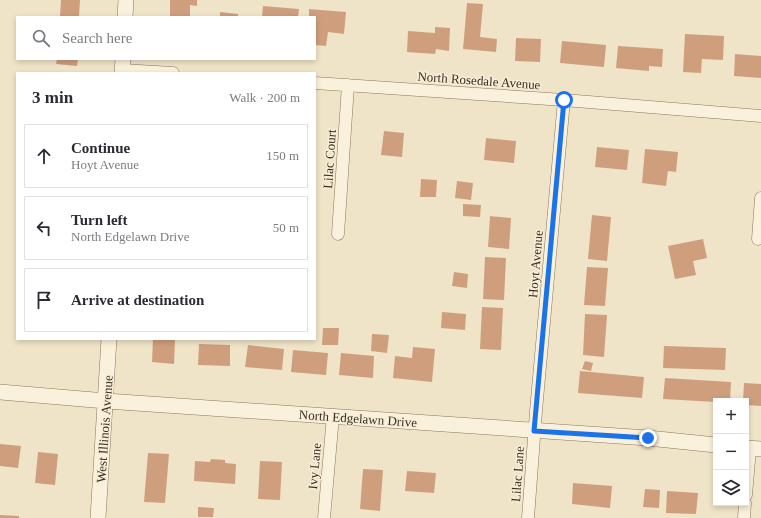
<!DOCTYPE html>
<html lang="en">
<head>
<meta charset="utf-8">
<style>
	body { margin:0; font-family:Georgia,serif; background:#f2f2f3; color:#2b2b33 }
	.controls { position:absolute; right:12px; bottom:12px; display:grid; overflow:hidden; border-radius:0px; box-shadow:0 2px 6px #0003 }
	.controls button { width:36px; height:36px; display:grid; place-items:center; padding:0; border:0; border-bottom:1px solid #e1e1e2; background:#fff; color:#2b2b33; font:20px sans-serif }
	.stop { position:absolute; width:12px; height:12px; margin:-9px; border:3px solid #1a73e8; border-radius:50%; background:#fff }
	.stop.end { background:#1a73e8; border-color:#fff; box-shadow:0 1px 4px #0008 }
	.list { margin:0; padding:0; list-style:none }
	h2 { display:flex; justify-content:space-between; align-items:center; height:52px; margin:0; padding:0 16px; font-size:17px }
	h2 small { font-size:13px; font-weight:400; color:#7c7c81 }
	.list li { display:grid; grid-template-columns:26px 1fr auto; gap:12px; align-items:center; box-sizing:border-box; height:64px; margin:0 8px 8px; padding:0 8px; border:1px solid #e1e1e2; border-radius:0px }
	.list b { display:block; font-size:15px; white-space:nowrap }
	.list p { margin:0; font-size:13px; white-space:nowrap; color:#7c7c81 }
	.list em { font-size:13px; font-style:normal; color:#7c7c81 }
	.icon { flex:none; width:22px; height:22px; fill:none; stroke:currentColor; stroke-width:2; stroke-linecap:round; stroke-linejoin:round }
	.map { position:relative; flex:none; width:761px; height:518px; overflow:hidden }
	.search { position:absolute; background:#fff; box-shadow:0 2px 6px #0003; left:16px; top:16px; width:300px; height:44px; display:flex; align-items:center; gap:10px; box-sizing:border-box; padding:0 14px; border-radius:0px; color:#7c7c81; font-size:15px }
	.panel { position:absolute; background:#fff; box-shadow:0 2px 6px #0003; left:16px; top:72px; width:300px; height:268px; border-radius:0px }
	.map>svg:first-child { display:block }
	.building { fill:#cf9f7d }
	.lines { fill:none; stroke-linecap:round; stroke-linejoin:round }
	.minor-casing { stroke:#8d765c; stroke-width:13 }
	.tertiary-casing { stroke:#8d765c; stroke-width:16 }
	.minor { stroke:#faf1dc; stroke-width:12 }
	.tertiary { stroke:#faf1dc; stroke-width:15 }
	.route { stroke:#1a73e8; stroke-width:5 }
	.labels { text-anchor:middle; stroke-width:3; stroke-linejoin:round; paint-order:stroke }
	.street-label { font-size:13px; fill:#3d2e20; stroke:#f7eed8 }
</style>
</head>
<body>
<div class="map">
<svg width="761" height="518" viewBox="0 0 761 518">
	<rect width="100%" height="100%" fill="#f0e4c8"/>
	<path class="building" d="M61,0H80L79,17L60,16Z
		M170,0H197V6L190,5V17H170Z
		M467,3L483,4L480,37L497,39L496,52L463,49Z
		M263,6L299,9L298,17H262Z
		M309,9L346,12L344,34L328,32L326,46L315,45V17H309Z
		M220,12L238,14V17H220Z
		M435,27L450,28L449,51L436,49L435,54L407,52L408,31L435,33Z
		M685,34L724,36L723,60L702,59L701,73L683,72Z
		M516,38L541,39L540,62L515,61Z
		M562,41L606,45L604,67L560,63Z
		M618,46L663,49L662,67L649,66V71L616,68Z
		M735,54L761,56V78L734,76Z
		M57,59H78L77,66L56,64Z
		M384,131L404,133L402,157L381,155Z
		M486,138L516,141L514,163L484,160Z
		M597,147L629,150L627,170L595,167Z
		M645,149L678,152L676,172L668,171L666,186L642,183Z
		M421,179L437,180L436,197H420Z
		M457,181L473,183L471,200L455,198Z
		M463,204L481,205L480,217L463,216Z
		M592,215L611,217L607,261L588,259Z
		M490,216L511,218L509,249L488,247Z
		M703,239L707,258L693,261L696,275L675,279L668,246Z
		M485,257L506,258L504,300L483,299Z
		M587,267L608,268L605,306L584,305Z
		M454,272L468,274L467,288L452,286Z
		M482,307L503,308L501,350L480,349Z
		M442,312L466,314L465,330L441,328Z
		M585,314L607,315L604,357L583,355Z
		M323,328H339L338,345H322Z
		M372,334L389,335L387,353L371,351Z
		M153,339H175L174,364L152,362Z
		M199,344L230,345V366L198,365Z
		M248,345L284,349L282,370L245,367Z
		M664,346L726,348L725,370L663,368Z
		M413,347L435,349L432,382L393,378L395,356L412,358Z
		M293,350L328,353L326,375L291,372Z
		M341,353L374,356L373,378L339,375Z
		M585,361L593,363L591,371L582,369Z
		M580,371L644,377L642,398L578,393Z
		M665,378L731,382L730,401L716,402L663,399Z
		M744,383L761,384V406L746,405V401H743Z
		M0,444L21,446L18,468L0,466Z
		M38,452L58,454L55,485L35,483Z
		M148,453L169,454L165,503L144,502Z
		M211,459L225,460V463L236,464L235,484L194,481L195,461L210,462Z
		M260,461L282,462L280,500L258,499Z
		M363,469L383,470L380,511L360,509Z
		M407,471L436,473L434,493L405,491Z
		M573,483L612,486L610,508L572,504Z
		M645,489L660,490L659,508L643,507Z
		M667,491L698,493L696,514L666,513Z
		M198,507L214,508L213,517H198Z
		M0,515L19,516V518H0Z"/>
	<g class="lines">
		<g class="minor-casing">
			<path id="minor" d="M122,70L173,73
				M315,83L564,100L761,116
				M338,234L348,85
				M758,239L761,198
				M746,495L750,449
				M324,518L333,416
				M528,518L536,411L564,100
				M744,518L745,503"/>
		</g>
		<g class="tertiary-casing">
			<path id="tertiary" d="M125,17L126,0
				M122,73L123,59
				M0,392L106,401L648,438L716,445
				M746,448L761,449
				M98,518L109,339"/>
		</g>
		<use href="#minor" class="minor"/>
		<use href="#tertiary" class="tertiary"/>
	</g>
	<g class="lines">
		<path class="route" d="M564,100L534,431L648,438"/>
	</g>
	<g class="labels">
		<g class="street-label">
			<text transform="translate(479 80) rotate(4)" y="5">North Rosedale Avenue</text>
			<text transform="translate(329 159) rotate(-86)" y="5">Lilac Court</text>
			<text transform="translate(535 264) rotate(-85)" y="5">Hoyt Avenue</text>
			<text transform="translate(358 418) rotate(4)" y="5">North Edgelawn Drive</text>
			<text transform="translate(104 429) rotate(-86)" y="5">West Illinois Avenue</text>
			<text transform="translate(314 466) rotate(-85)" y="5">Ivy Lane</text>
			<text transform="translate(517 474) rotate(-86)" y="5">Lilac Lane</text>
		</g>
	</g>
</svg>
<div class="controls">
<button>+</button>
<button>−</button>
<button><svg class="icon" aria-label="layers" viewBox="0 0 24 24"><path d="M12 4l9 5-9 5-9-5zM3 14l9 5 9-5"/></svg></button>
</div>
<div class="stop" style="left:564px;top:100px"></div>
<div class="stop end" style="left:648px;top:438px"></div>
<div class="search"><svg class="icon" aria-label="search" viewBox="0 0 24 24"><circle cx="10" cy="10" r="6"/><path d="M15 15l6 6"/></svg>Search here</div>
<section class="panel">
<h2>3 min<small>Walk · 200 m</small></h2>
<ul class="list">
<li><svg class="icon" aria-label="ahead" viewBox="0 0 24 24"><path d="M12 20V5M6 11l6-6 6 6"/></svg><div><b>Continue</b><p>Hoyt Avenue</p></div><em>150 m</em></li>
<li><svg class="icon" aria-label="left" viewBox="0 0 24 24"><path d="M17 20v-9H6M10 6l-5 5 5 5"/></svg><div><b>Turn left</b><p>North Edgelawn Drive</p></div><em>50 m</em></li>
<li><svg class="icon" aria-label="arrive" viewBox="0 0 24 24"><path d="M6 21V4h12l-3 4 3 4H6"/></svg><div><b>Arrive at destination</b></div></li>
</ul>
</section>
</div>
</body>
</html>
